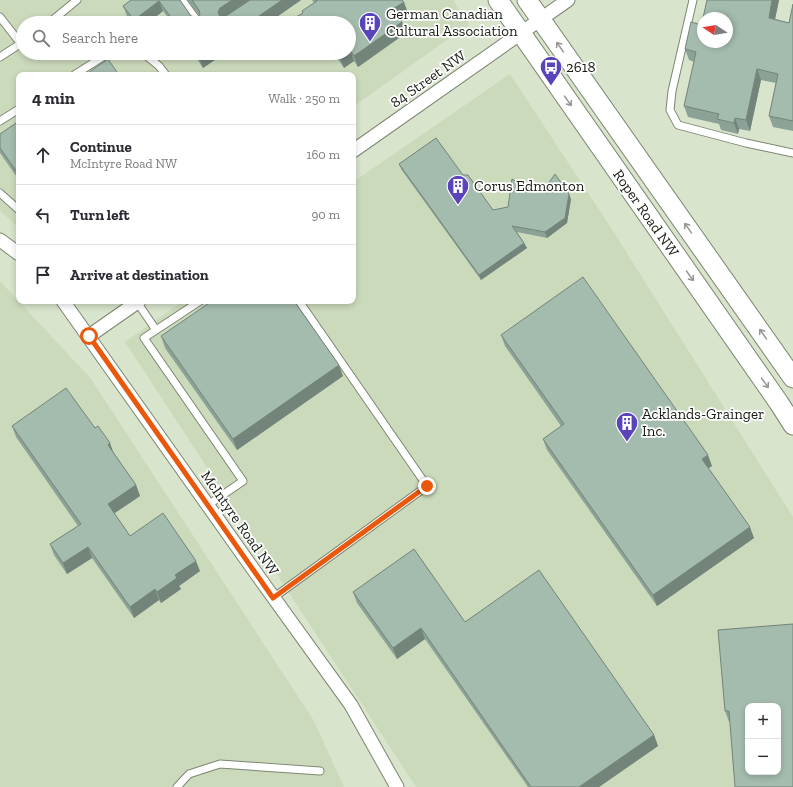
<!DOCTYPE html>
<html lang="en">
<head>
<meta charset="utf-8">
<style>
	body { margin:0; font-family:"Zilla Slab",serif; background:#f7f7f7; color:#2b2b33 }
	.controls { position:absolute; right:12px; bottom:12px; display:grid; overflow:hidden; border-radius:8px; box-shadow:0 2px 6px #0003 }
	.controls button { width:36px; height:36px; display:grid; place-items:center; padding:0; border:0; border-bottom:1px solid #e1e1e2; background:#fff; color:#2b2b33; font:20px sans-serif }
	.compass { position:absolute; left:697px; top:12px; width:36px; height:36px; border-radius:50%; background:#fff; box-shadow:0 2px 6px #0003; rotate:282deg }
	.stop { position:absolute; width:12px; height:12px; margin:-9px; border:3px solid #ea580c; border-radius:50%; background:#fff }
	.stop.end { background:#ea580c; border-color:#fff; box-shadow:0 1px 4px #0008 }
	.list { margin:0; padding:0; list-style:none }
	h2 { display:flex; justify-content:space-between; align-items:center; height:52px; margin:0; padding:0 16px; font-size:17px }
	h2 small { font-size:13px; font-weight:400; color:#7c7c81 }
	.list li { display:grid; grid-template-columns:26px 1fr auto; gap:12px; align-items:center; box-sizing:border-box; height:60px; padding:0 16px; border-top:1px solid #e1e1e2 }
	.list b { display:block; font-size:15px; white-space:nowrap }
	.list p { margin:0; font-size:13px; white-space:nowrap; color:#7c7c81 }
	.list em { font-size:13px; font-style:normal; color:#7c7c81 }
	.icon { flex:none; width:22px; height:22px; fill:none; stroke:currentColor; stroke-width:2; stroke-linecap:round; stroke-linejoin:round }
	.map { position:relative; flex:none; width:793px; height:787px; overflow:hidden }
	.search { position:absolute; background:#fff; box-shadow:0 2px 6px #0003; left:16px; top:16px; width:340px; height:44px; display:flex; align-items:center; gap:10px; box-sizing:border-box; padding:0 14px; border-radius:22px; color:#7c7c81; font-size:15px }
	.panel { position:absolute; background:#fff; box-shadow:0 2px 6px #0003; left:16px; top:72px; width:340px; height:232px; border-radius:8px }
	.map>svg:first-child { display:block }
	.built { fill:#ccdabc; fill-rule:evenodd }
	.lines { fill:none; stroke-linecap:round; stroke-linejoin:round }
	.lane-casing { stroke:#7c8671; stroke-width:9 }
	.street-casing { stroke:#7c8671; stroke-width:15 }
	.secondary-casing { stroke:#7c8671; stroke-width:21 }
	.lane { stroke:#fff; stroke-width:7 }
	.street { stroke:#fff; stroke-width:13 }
	.secondary { stroke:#fff; stroke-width:19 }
	.wall { fill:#8da296 }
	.shaded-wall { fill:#73847a }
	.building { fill:#a4bcae; stroke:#73847a; fill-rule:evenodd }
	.oneway { stroke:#979894 }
	.route { stroke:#ea580c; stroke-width:5 }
	.labels { text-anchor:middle; stroke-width:3.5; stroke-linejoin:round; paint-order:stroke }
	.poi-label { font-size:15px; fill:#171b12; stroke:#fff; text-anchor:start }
	.street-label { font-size:15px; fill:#171b12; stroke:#fff }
</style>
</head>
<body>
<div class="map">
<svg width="793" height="787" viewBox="0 0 793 787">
	<rect width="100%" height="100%" fill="#d8e4cc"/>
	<path class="built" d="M0,0H453L469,24L353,107V75H19V228L0,211ZM23,23H349V53H23Z
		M510,74L615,234L793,517V787H416L125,342L183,301H353V182ZM748,706H778V772H748Z
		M0,281L91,379L314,721L344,787H0Z"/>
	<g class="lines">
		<g class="lane-casing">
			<path id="lane" d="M182,0L199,23
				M693,0L672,91L670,110L678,125L746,143L793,153
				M0,17L21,44
				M49,23L77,0
				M143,53L159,66L166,75
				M0,57L23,42
				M74,75L109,53
				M0,121L19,109
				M0,193L19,210
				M200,301L144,338L243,481L208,505
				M137,302L156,330
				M273,598L427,486L299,301
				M177,787L189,774L220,764L320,771"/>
		</g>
		<g class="street-casing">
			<path id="street" d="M353,151L568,0
				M0,240L19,254
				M63,301L258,576L351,705L397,787
				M89,336L139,301"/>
		</g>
		<g class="secondary-casing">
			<path id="secondary" d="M498,0L779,403L793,425
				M527,0L793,378"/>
		</g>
		<use href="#lane" class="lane"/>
		<use href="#street" class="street"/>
		<use href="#secondary" class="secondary"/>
	</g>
	<path class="wall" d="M131,0H180L191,16L195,17H198L199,15L187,0H301L268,23H172L163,11L148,23H132L127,16L123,6Z
		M312,0H402L408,13L399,18L402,22L406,33L358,67L354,61L344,68L335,55L330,58L327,53H349V23H299L296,17L303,13L302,11L314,3Z
		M707,0H779L775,19L789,23L793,4V131L773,127L769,116L776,83L761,80L750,131L739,129L738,134L721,130L719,124L688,117L684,106L694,62L689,60L685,49L702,25Z
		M193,53H225L203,68Z
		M19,121V180L0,153V134Z
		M399,164L463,175L493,210L508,207L527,188L571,199L567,223L547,238L517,232L524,243L527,248L481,280L401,169Z
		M501,335L712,466L708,468L754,538L657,606L547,450L543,439L561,426L505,346Z
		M161,336L343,376L237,450L165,348Z
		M12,426L113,452L136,485L140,496L114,513L130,536L200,571L179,586L181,589L161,603L159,600L134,618L92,558L67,574L54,555L50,544L78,526L16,437Z
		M353,592L465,622L654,735L658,746L599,787H528L425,639L397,659L357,603Z
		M793,624L729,722L725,711Z"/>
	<path class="shaded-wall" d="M232,0H251L222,23L218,12L220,8Z
		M282,0H301L268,23H249Z
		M772,0H779L773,29L769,18Z
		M159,1L163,11L148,23H135L134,20Z
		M404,2L408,13L397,20L393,9Z
		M402,22L406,33L358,67L354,56Z
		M350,50L354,61L344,68L340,57L346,53H349V51Z
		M206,53H225L203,68L199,58Z
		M329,53H334L335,55L330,58Z
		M757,69L761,80L750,131L746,120Z
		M735,118L739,129L738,134L734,123Z
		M569,194L571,199L567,223L547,238L545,232Z
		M524,243L527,248L481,280L479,275Z
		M339,365L343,376L237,450L233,439Z
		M110,443L114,454L108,445Z
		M708,455L712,466L706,470L702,459Z
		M136,485L140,496L112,515L108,504Z
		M750,527L754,538L657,606L653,595Z
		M88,547L92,558L67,574L63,563Z
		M196,561L200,571L179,586L181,589L161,603L157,592L175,575Z
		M155,589L159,600L134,618L130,607Z
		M421,628L425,639L397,659L393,648Z
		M654,735L658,746L599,787H579Z"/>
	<path class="building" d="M131,0H180L191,16L195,17H198L200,14L199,10L192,0H232L220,8L218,12L219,15L223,17L226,16L250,0H282L249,23H175L159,1L134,20L123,6Z
		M316,0H402L404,2L393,9L402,22L354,56L350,50L349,51V23H300L296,17L303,13L302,11L317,1Z
		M707,0H772L769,18L789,23L793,4V121L769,116L778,74L757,69L746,120L735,118L734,123L717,119L719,114L684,106L696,52L685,49L691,22L702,25L703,20V42H727V18H703Z
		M196,53H206L199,58Z
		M337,53H346L340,57Z
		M108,59L119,75H85Z
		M19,121V175L0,148V134Z
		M436,138L463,175H468L493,210L508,207L512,179L527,188L537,185L546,187L555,174L569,194L565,218L545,232L512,226L524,243L479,275L399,164Z
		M583,277L708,455L702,459L750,527L653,595L543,439L564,424L501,335Z
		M212,301H294L339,365L233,439L161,336Z
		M66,388L95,428L98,426L110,443L108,445L136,485L108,504L130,536L163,513L196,561L175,575L177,578L157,592L155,589L130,607L88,547L63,563L50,544L81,524L12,426Z
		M414,549L465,622L539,570L654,735L579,787H531L421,628L393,648L353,592Z
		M793,624V787H735L729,711H725L718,630ZM748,706H778V772H748Z"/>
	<defs><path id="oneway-shaft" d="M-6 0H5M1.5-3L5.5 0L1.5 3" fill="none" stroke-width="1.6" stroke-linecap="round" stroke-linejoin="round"/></defs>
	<g class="oneway">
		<use href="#oneway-shaft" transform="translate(560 47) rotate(-125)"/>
		<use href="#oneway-shaft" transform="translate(568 101) rotate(55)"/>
		<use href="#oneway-shaft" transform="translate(688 228) rotate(-125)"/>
		<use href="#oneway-shaft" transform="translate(690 276) rotate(55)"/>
		<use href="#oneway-shaft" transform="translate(763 334) rotate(-125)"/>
		<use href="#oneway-shaft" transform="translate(765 383) rotate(55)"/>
	</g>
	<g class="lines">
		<path class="route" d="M89,336L273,598L427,486"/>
	</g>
	<defs>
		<g id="building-pin" transform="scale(1.15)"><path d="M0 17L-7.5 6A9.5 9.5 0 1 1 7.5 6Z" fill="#5a44bc" stroke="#fff"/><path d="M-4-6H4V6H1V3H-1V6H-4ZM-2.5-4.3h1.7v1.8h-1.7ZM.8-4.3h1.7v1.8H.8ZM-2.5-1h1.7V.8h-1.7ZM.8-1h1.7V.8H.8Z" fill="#fff"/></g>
		<g id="bus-pin" transform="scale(1.15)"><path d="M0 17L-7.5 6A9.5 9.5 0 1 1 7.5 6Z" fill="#5a44bc" stroke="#fff"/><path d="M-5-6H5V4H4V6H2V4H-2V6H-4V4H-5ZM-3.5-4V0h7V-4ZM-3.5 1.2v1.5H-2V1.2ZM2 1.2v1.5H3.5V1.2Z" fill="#fff"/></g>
	</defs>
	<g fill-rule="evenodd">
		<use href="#building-pin" x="370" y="23"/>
		<use href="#bus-pin" x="551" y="67"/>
		<use href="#building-pin" x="458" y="186"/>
		<use href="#building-pin" x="627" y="423"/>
	</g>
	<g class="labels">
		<g class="poi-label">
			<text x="386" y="19">German Canadian<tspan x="386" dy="17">Cultural Association</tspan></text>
			<text x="566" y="72">2618</text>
			<text x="474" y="191">Corus Edmonton</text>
			<text x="642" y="419">Acklands-Grainger<tspan x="642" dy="17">Inc.</tspan></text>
		</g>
		<g class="street-label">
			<text transform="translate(428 79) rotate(-35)" y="5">84 Street NW</text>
			<text transform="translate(646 213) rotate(55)" y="5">Roper Road NW</text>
			<text transform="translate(240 523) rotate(55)" y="5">McIntyre Road NW</text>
		</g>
	</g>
</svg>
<div class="controls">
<button>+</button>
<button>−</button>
</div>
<svg class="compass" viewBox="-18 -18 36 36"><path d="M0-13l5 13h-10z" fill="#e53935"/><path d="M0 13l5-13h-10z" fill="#7c7c81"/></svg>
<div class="stop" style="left:89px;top:336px"></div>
<div class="stop end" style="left:427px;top:486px"></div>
<div class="search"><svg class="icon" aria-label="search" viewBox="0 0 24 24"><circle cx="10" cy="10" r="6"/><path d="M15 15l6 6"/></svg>Search here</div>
<section class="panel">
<h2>4 min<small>Walk · 250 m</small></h2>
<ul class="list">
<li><svg class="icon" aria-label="ahead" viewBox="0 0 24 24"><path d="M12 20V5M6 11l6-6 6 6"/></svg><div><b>Continue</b><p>McIntyre Road NW</p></div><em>160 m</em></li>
<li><svg class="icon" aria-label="left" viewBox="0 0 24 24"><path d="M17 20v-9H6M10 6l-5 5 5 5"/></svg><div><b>Turn left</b></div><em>90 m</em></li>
<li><svg class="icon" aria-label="arrive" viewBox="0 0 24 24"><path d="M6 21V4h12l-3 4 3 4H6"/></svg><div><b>Arrive at destination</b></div></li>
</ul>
</section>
</div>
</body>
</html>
